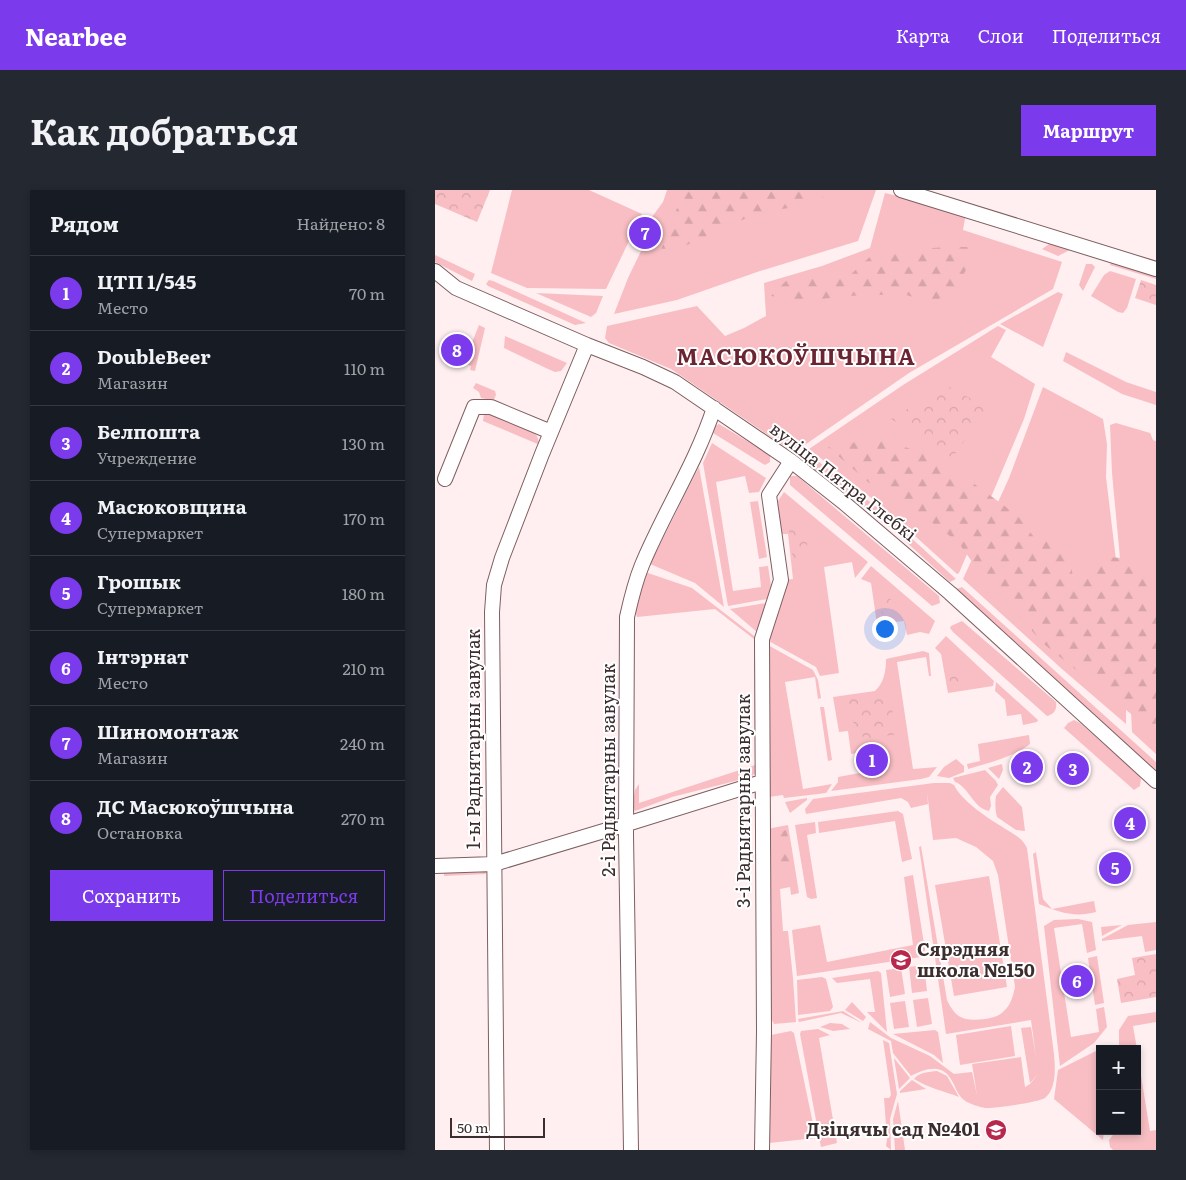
<!DOCTYPE html>
<html lang="ru">
<head>
<meta charset="utf-8">
<style>
	body { margin:0; font-family:Literata,serif; background:#242831; color:#f1f3f6 }
	.controls { position:absolute; right:15px; bottom:15px; display:grid; overflow:hidden; border-radius:0px; box-shadow:0 2px 8px #0003 }
	.controls button { width:45px; height:45px; display:grid; place-items:center; padding:0; border:0; border-bottom:1px solid #363941; background:#171b24; color:#f1f3f6; font:25px sans-serif }
	.scale { position:absolute; left:15px; bottom:12px; width:95px; box-sizing:border-box; padding-left:5px; border:2px solid #3c2e2f; border-top:0; font-size:14px; line-height:18px; white-space:nowrap; color:#3c2e2f; -webkit-text-stroke:4px #fff; paint-order:stroke }
	.you { position:absolute; left:449px; top:438px; width:18px; height:18px; margin:-12px; border:4px solid #fff; border-radius:50%; background:#1a73e8; box-shadow:0 0 0 8px #1a73e833 }
	.badge { display:grid; place-items:center; width:32px; height:32px; border-radius:50%; background:#7c3aed; color:#fff; font-size:16px; font-weight:700 }
	.pin { position:absolute; translate:-50% -50%; border:2px solid #fff; box-shadow:0 1px 5px #0006 }
	.list { margin:0; padding:0; list-style:none }
	h2 { display:flex; justify-content:space-between; align-items:center; height:65px; margin:0; padding:0 20px; font-size:21px }
	h2 small { font-size:16px; font-weight:400; color:#9ea1a6 }
	.list li { display:grid; grid-template-columns:32px 1fr auto; gap:15px; align-items:center; box-sizing:border-box; height:75px; padding:0 20px; border-top:1px solid #363941 }
	.list b { display:block; font-size:19px; white-space:nowrap }
	.list p { margin:0; font-size:16px; white-space:nowrap; color:#9ea1a6 }
	.list em { font-size:16px; font-style:normal; color:#9ea1a6 }
	.actions { display:flex; gap:10px; padding:15px 20px }
	.actions a { flex:1; padding:11px 0; border:1px solid #7c3aed; border-radius:0px; text-align:center; font-size:18px; color:#7c3aed }
	.actions .main { background:#7c3aed; color:#fff }
	.map { position:relative; flex:none; width:721px; height:960px; overflow:hidden; border-radius:0px }
	header { display:flex; align-items:center; gap:30px; box-sizing:border-box; height:70px; padding:0 25px; background:#7c3aed; color:#fff }
	header strong { font-size:24px }
	nav { display:flex; gap:28px; margin-inline-start:auto; font-size:18px }
	.intro { display:flex; align-items:center; justify-content:space-between; box-sizing:border-box; height:120px; padding:0 30px }
	h1 { margin:0; font-size:35px }
	.button { padding:12px 22px; border-radius:0px; background:#7c3aed; color:#fff; font-size:18px; font-weight:700 }
	main { display:flex; gap:30px; padding:0 30px }
	aside { flex:1; background:#171b24; border-radius:0px; box-shadow:0 2px 8px #0003 }
	.map>svg:first-child { display:block }
	.grass { fill:#f8bec3 }
	.forest { fill:url(#forest-firs) }
	.park { fill:url(#park-crowns) }
	.lines { fill:none; stroke-linecap:round; stroke-linejoin:round }
	.minor-casing { stroke:#7e5e61; stroke-width:16 }
	.minor { stroke:#fff; stroke-width:14 }
	.labels { text-anchor:middle; stroke-width:4; stroke-linejoin:round; paint-order:stroke }
	.street-label { font-size:18px; fill:#3c2e2f; stroke:#fff }
	.poi-label { font-size:18px; font-weight:bold; fill:#3c2e2f; stroke:#fff; text-anchor:start }
	.district-label { font-size:22px; font-weight:bold; letter-spacing:1px; fill:#6b2532; stroke:#fff }
</style>
</head>
<body>
<header>
<strong>Nearbee</strong>
<nav><a>Карта</a><a>Слои</a><a>Поделиться</a></nav>
</header>
<div class="intro"><h1>Как добраться</h1><a class="button">Маршрут</a></div>
<main>
<aside>
<h2>Рядом<small>Найдено: 8</small></h2>
<ul class="list">
<li><span class="badge">1</span><div><b>ЦТП 1/545</b><p>Место</p></div><em>70 m</em></li>
<li><span class="badge">2</span><div><b>DoubleBeer</b><p>Магазин</p></div><em>110 m</em></li>
<li><span class="badge">3</span><div><b>Белпошта</b><p>Учреждение</p></div><em>130 m</em></li>
<li><span class="badge">4</span><div><b>Масюковщина</b><p>Супермаркет</p></div><em>170 m</em></li>
<li><span class="badge">5</span><div><b>Грошык</b><p>Супермаркет</p></div><em>180 m</em></li>
<li><span class="badge">6</span><div><b>Інтэрнат</b><p>Место</p></div><em>210 m</em></li>
<li><span class="badge">7</span><div><b>Шиномонтаж</b><p>Магазин</p></div><em>240 m</em></li>
<li><span class="badge">8</span><div><b>ДС Масюкоўшчына</b><p>Остановка</p></div><em>270 m</em></li>
</ul>
<div class="actions"><a class="main">Сохранить</a><a>Поделиться</a></div>
</aside>
<div class="map">
<svg width="721" height="960" viewBox="0 0 721 960">
	<defs>
		<pattern id="forest-firs" width="22" height="20" patternUnits="userSpaceOnUse" patternTransform="scale(1.25)"><rect width="22" height="20" fill="#f8bec3"/><path d="M5 1l3.5 6h-7zM16 11l3.5 6h-7z" fill="#d6a4a8"/></pattern>
		<pattern id="park-crowns" width="20" height="18" patternUnits="userSpaceOnUse" patternTransform="scale(1.25)"><rect width="20" height="18" fill="#f8bec3"/><path d="M2 6a3 3 0 1 1 6 0M12 15a3 3 0 1 1 6 0" fill="none" stroke="#d6a4a8"/></pattern>
	</defs>
	<rect width="100%" height="100%" fill="#ffeff0"/>
	<path class="grass" d="M77,0H154L207,24L171,99L92,98L56,83Z
		M232,0H441L423,51L325,81L242,110L179,124L193,88L220,32L217,27L228,12Z
		M450,3L531,23L528,40L627,72L618,99L474,183L361,261L355,260L236,179L174,153L170,148L172,136L262,116L290,146L309,138L331,126L329,93L387,76L435,58Z
		M617,52L635,60L623,66L607,59Z
		M0,65L40,84L37,91L0,72Z
		M676,71L721,86V89L675,75Z
		M651,74H657L660,77L648,101L644,95Z
		M675,81L701,89L692,118L688,123L683,122L656,106L669,85Z
		M54,90L58,91L151,133L140,135L53,96L51,94Z
		M623,102L628,104L608,157L565,134Z
		M101,103L168,106L161,123L156,127Z
		M44,135L50,138L40,181L35,180L36,176L29,173Z
		M563,136L571,140L556,167L600,194L589,229L524,383L522,384L449,318L374,259L468,195Z
		M70,146L132,173L126,181L120,182L113,179L69,158Z
		M631,162L691,192L721,202V215L687,204L628,171Z
		M41,193L60,201L61,205L57,214L56,210L46,208L44,202L38,198Z
		M608,197L668,229L672,254L671,287L691,453V534L627,479L528,389L574,288Z
		M56,223L96,240L102,246L105,255L48,231L49,224Z
		M681,233L715,243L718,250L721,251V564L697,542L693,453L677,283L675,235Z
		M284,234L335,265V272L330,275L278,243V237Z
		M277,253L331,288L324,302L314,303L310,286L281,292L298,401L326,397L324,377L333,376L336,396L332,409L293,416L268,273Z
		M370,261L448,322L521,389L515,392L445,328L362,266Z
		M264,277L289,417L260,393L215,374Z
		M355,286H362L504,406L505,413L497,416L355,295Z
		M349,302L433,372L420,388L417,372L389,377L404,483L385,486L381,477L330,449L349,390L358,389L353,344H344L343,311Z
		M323,311L332,367L324,369L315,312Z
		M436,376L500,431L494,444L485,442L472,445L469,431L442,434L436,393L426,389Z
		M210,382L257,398L323,449L324,580L316,587L237,607L200,621L197,617L200,600L204,594V613L320,575L319,449L280,419L202,427L199,418Z
		M527,397L721,572V582L519,400Z
		M331,413L332,416L322,442L295,419Z
		M527,431L621,512C622,519 620,524 612,526L518,442L515,438L516,436Z
		M511,446L559,491L558,496L513,503L506,464L500,458Z
		M331,454L378,480L383,490L386,508L383,509L380,487L350,492L368,599L397,594L391,603L349,608L348,605L334,607Z
		M488,461L494,463L496,486H494L491,467L462,472L478,579L502,577L494,587L486,589L396,601L403,592V587L452,578L449,559L416,564L413,541L404,542L398,507L440,501C449,493 451,481 451,469Z
		M561,492L603,530L602,532L588,535L586,524L572,526L570,510L560,501Z
		M385,517H389L397,570L393,571Z
		M639,530L645,533L703,584L706,589L705,596L699,600L629,538L633,533Z
		M594,545L595,554C581,566 550,574 533,579L532,574L545,571L543,554Z
		M521,569L529,576V582L514,588L502,586L509,577Z
		M567,574L568,580L564,589L553,578Z
		M550,580L561,591L563,595L555,607L556,616L554,621C538,618 534,597 520,592L518,588Z
		M499,593H515L519,595C526,610 551,627 566,636C576,643 587,647 592,658L619,864C620,877 622,898 610,908C605,912 557,919 550,918C545,917 534,914 529,910C518,901 519,882 502,879C493,878 484,882 476,886L458,863L456,851L433,839L435,832L456,848L495,866L519,884L537,882L542,905L537,874L586,867L590,897L595,894L604,883L595,893L586,838L596,837L601,867L596,830L511,844L484,657L486,656L512,810C521,830 531,831 550,829C557,828 564,826 568,822C576,815 578,806 580,797L563,685L558,671L541,657L521,648L498,650L492,602L493,614L476,618L473,612L466,608L371,624L370,619L378,609Z
		M568,597L587,617L590,641L581,640L562,627C560,620 560,612 561,606Z
		M372,608V610L355,623L350,612Z
		M463,621L468,624L477,669L467,672L460,631L384,643L383,632Z
		M380,632L381,643L372,645L382,708L376,709L372,707L360,635Z
		M353,635L364,703L356,705L355,697L345,699L348,741H353L358,788L361,832L339,834L336,828V727L332,639Z
		M601,662L608,709L617,719L659,711L661,722C640,728 623,722 604,714L598,664Z
		M50,682L51,684L9,686V683Z
		M478,685L490,760L486,767L362,786L357,740L385,735L392,772L478,755L469,687Z
		M554,686L572,797L519,806L500,695Z
		M643,729L657,732L661,760L652,763L647,734L619,738L636,847L664,842L661,819L669,817L672,837L659,853L625,876L609,736L619,730Z
		M721,732V760L710,762L707,746L667,751V749L693,735Z
		M687,735L667,746L666,737Z
		M662,766L669,813L660,815L653,768Z
		M489,775L492,801L477,803L474,777Z
		M466,778L470,804L455,807L451,780Z
		M443,781L446,783L452,842L432,822H440L435,789L402,793L397,788Z
		M387,787L391,789L398,817L395,821L363,825L362,790Z
		M493,808L497,834L482,837L478,810Z
		M470,811L474,837L459,839L455,813Z
		M417,812L431,827L428,831L410,820Z
		M408,821L427,833L406,823L364,832L363,829Z
		M721,822V832L698,836L702,859H684V840L693,826Z
		M395,833L407,834L415,839L398,841L385,837Z
		M576,836L580,866L525,875L521,845Z
		M383,839L395,845L384,848L402,953L386,957L365,844L366,841Z
		M500,840L503,842L508,873L499,865L458,844Z
		M356,841L359,843L381,948L334,953L336,845Z
		M448,850L454,853L462,904L455,929L456,960L451,956L452,949L449,908H454L456,905Z
		M665,859V941H669L668,950L619,909L623,880Z
		M702,861L715,941L721,940V960H678L675,957L674,950L681,941H702Z
		M459,868L475,888L464,899Z
		M502,881L512,886L524,907C509,901 493,898 479,889C484,882 494,882 502,881Z
		M477,890L491,899L465,903V901Z
		M463,911L470,960H460L458,929Z"/>
	<path class="forest" d="M251,0H371L389,7L366,16L323,23L223,68L244,13Z
		M510,57H541L524,95L498,113L468,104L411,106L370,111L336,106L352,90L413,87L439,63Z
		M445,248L495,266L538,293L582,325L599,347H632L638,388L667,367L691,368L712,380L718,419L721,420V544L610,455L550,390L523,352L484,323L433,292L393,257Z
		M351,640L357,660L356,673L358,677L349,678L348,690L342,698C342,679 341,660 343,642Z"/>
	<path class="park" d="M0,0H55L42,32L0,14Z
		M706,90L721,95V115L700,108Z
		M511,195L553,218L517,268L456,229Z
		M356,332L373,352L367,371L358,372L356,347L351,333Z
		M445,401L464,416L463,426L448,428Z
		M516,472L525,479L528,495L516,497L514,486Z
		M454,503L462,544L430,550L404,510Z
		M721,764V807L686,813L682,789L700,785L697,768Z"/>
	<g class="lines">
		<g class="minor-casing">
			<path id="minor" d="M466,0L721,79
				M0,81L21,98L152,155L208,177L240,192L356,271L408,312L515,403L721,591
				M10,289L39,217H56L116,242
				M0,676L59,674L192,634L327,592
				M62,960L57,422L59,395L67,368L107,264L152,155
				M196,960L191,645L192,427C196,409 200,392 207,375C229,322 261,273 279,218
				M327,960L329,842L327,449L346,390L334,305L356,271"/>
		</g>
		<use href="#minor" class="minor"/>
	</g>
	<defs>
		<g id="school-disc" transform="scale(1.125)"><circle r="9.5" fill="#b8274c" stroke="#fff"/><path d="M0-5L7-2L0 1L-7-2ZM-4 1L0 2.5L4 1V4Q0 6-4 4Z" fill="#fff"/></g>
	</defs>
	<g fill-rule="evenodd">
		<use href="#school-disc" x="466" y="770"/>
		<use href="#school-disc" x="561" y="940"/>
	</g>
	<g class="labels">
		<g class="street-label">
			<text transform="translate(408 292) rotate(38)" y="6">вуліца Пятра Глебкі</text>
			<text transform="translate(39 549) rotate(-90)" y="6">1-ы Радыятарны завулак</text>
			<text transform="translate(174 580) rotate(-90)" y="6">2-і Радыятарны завулак</text>
			<text transform="translate(309 611) rotate(-90)" y="6">3-і Радыятарны завулак</text>
		</g>
		<g class="poi-label">
			<text x="482" y="766">Сярэдняя<tspan x="482" dy="21">школа №150</tspan></text>
			<text x="545" y="946" text-anchor="end">Дзіцячы сад №401</text>
		</g>
		<g class="district-label">
			<text x="361" y="175">МАСЮКОЎШЧЫНА</text>
		</g>
	</g>
</svg>
<div class="controls">
<button>+</button>
<button>−</button>
</div>
<div class="scale">50 m</div>
<div class="you"></div>
<div class="pin badge" style="left:437px;top:570px">1</div>
<div class="pin badge" style="left:592px;top:577px">2</div>
<div class="pin badge" style="left:638px;top:579px">3</div>
<div class="pin badge" style="left:695px;top:633px">4</div>
<div class="pin badge" style="left:680px;top:678px">5</div>
<div class="pin badge" style="left:642px;top:791px">6</div>
<div class="pin badge" style="left:210px;top:43px">7</div>
<div class="pin badge" style="left:22px;top:160px">8</div>
</div>
</main>
</body>
</html>
